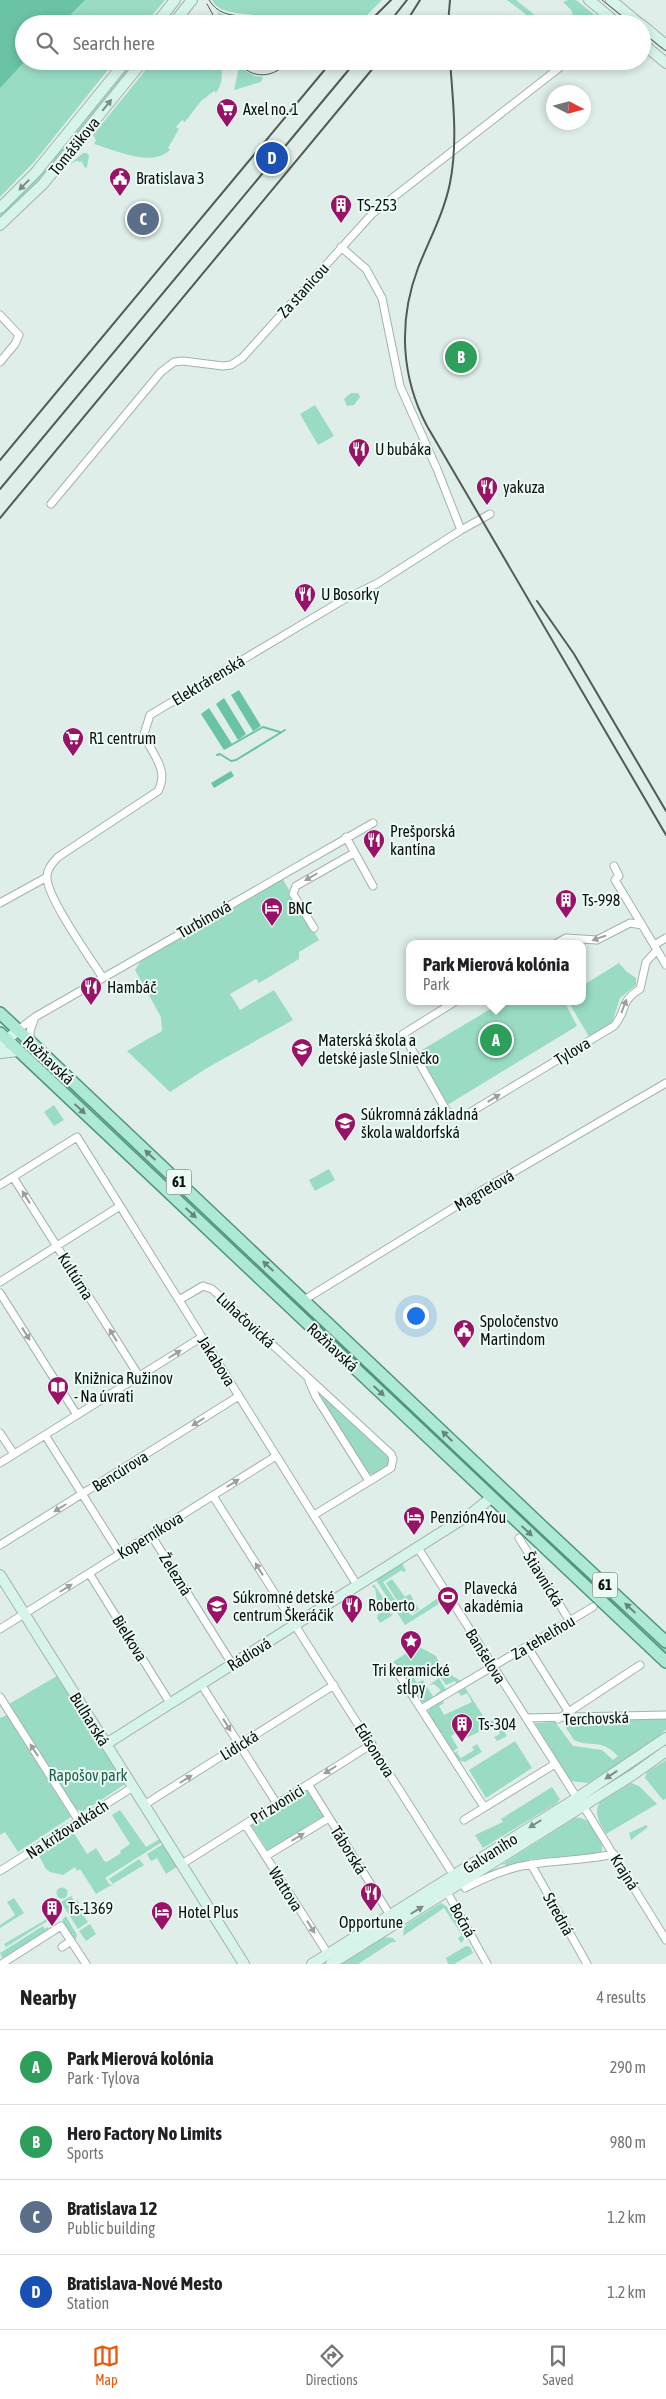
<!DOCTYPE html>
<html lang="en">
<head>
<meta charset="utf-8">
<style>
	body { margin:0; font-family:"Asap Condensed",sans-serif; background:#f6f6f6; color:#202124 }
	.compass { position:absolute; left:546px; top:85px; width:45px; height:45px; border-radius:50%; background:#fff; box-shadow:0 2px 8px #0003; rotate:96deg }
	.you { position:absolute; left:415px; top:1315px; width:18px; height:18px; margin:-12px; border:4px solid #fff; border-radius:50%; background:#1a73e8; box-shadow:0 0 0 8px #1a73e833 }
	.badge { display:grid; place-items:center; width:32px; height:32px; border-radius:50%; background:#ea580c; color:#fff; font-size:16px; font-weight:700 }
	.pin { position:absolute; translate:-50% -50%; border:2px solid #fff; box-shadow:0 1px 5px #0006 }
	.popup { position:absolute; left:406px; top:940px; width:180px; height:65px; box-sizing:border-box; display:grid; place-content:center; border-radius:10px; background:#fff; filter:drop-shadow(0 1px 4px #0005); font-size:16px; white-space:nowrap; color:#757577 }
	.popup b { font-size:19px; color:#202124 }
	.popup::after { content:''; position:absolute; left:50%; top:100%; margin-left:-10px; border:10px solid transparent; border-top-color:#fff }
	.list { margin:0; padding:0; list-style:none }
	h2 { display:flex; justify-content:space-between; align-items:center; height:65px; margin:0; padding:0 20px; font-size:21px }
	h2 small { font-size:16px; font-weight:400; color:#757577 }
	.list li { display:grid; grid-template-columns:32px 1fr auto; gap:15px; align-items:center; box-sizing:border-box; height:75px; padding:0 20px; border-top:1px solid #e0e0e0 }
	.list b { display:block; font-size:19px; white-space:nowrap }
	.list p { margin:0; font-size:16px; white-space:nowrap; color:#757577 }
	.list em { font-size:16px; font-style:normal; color:#757577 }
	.icon { flex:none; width:28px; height:28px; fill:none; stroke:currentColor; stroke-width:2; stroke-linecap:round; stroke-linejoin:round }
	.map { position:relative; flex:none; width:666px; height:1964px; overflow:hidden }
	.search { position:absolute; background:#fff; box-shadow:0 2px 8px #0003; left:15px; right:15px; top:15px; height:55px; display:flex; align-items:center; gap:12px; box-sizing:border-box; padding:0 18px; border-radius:28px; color:#757577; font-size:19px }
	.sheet { height:365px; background:#fff }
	nav { display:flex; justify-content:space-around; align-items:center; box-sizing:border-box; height:70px; border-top:1px solid #e0e0e0; background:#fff; font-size:14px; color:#757577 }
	nav a { display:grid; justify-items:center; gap:2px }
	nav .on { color:#ea580c }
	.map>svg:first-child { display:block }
	.green { fill:#99dcc3 }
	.water { fill:#6ac3a4 }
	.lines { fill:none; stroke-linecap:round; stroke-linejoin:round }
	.stream { stroke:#6ac3a4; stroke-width:2 }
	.street-casing { stroke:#a4b2ac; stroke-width:9 }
	.secondary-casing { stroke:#a4b2ac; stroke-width:12 }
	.primary-casing { stroke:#51947c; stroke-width:14 }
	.street { stroke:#fff; stroke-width:7 }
	.secondary { stroke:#d6f4ea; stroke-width:10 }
	.primary { stroke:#ade9d4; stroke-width:11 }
	.tram { stroke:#525a57; stroke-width:1 }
	.rail { stroke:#525a57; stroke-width:2 }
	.oneway { fill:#7b8d87 }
	.oneway2 { fill:#9d9f9f }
	.oneway3 { fill:#64877b }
	.labels { text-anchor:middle; stroke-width:4; stroke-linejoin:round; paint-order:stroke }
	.shield { fill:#edfbf5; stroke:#4f5653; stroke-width:1 }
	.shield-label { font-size:15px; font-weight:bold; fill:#0b100e }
	.poi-label { font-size:16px; fill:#0b100e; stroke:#edfbf5; text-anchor:start }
	.street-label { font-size:16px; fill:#0b100e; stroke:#edfbf5 }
	.park-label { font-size:16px; fill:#1c624d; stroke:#edfbf5 }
</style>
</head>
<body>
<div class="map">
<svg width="666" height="1964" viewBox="0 0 666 1964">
	<rect width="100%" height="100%" fill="#dfeee8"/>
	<path class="green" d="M0,0H165L145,24H24V61H115L34,162L0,197Z
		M212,0H382L358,24H285C265,9 221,20 212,0Z
		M507,0H516L546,24H539Z
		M568,0H576L602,21V24H577L571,10L563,2Z
		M217,12C233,20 254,15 270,24H224Z
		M130,61H139L80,133H77L76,129Z
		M153,61H218C224,73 223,82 216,93L214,91L201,101L185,122L182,120L176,127L179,129L168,148L170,150C151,168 116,150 94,144L96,140L93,135Z
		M248,61H280C270,69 257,72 248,61Z
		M239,67L255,76L263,77L261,82L234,90Z
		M62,148L65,150L46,176L0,221V212Z
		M83,153H87L89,156L87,167L85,168L82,162L76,161L70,164Z
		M351,393H358L360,397L354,405L347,406L344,399Z
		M315,405L334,436L318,445L300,414Z
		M282,878L319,940L299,952V959L259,983L256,979L230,994L240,1010L274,990L293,1020L207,1068L170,1092L127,1051L162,1031L161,1017L135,970L141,961Z
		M619,963L626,971L636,978V985L620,998L612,1023L591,1037L588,1035L568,1001H582V986Z
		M504,1001H564L577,1026L444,1107L415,1054Z
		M22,1043L74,1088L294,1298L292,1301H290L19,1045Z
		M54,1105L64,1120L54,1126L44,1112Z
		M329,1169L335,1180L315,1191L309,1180Z
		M302,1308H305L407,1405V1407L404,1408L302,1311Z
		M322,1396L325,1397L389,1457L388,1466L375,1475L367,1473L322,1401Z
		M415,1413L467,1460L464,1463C447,1446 428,1432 412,1416Z
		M502,1500L559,1547L666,1648V1653Z
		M402,1563L406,1571L403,1572L402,1570L383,1582L399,1606L405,1609L412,1616L442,1595L445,1600L405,1625L376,1580Z
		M392,1579L405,1597L410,1594L419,1609L414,1613L398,1602L386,1583Z
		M374,1584L385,1601L384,1605L377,1610L373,1606L377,1600L375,1588L372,1587Z
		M386,1611L393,1615L380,1623L377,1618L378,1614Z
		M418,1646L436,1656L439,1662L412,1675L417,1683L423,1680L425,1684L414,1691L394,1661Z
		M448,1673L461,1681V1682L457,1684L455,1681L446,1685L441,1678Z
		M57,1676L124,1781V1785L82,1812L75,1808L9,1704Z
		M439,1678L446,1690L436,1697L435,1695L441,1690L434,1684L429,1685Z
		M464,1686L485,1719L498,1722L507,1736L497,1741L494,1737L500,1734L494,1725L466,1738L461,1730L451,1736L458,1748L452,1752L442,1735L444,1733L441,1734L428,1712L433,1704L442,1699L444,1703L439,1706L444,1715L472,1702L467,1693L461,1696L457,1690Z
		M427,1687L434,1698L426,1702H422L415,1693Z
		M7,1715L71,1817L18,1852L5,1832L0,1835V1718Z
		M666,1718V1730L645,1747L588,1783L570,1781L535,1723L555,1722L573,1746L602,1750L613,1760L618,1756C599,1737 594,1749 574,1740L564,1725L565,1723Z
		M515,1741L532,1768L486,1798L469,1770Z
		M477,1744L482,1752L465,1762L457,1760L453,1754L459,1750L457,1753L461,1758L474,1750L472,1747Z
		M666,1760V1799L663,1800L645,1778L647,1772Z
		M631,1783L639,1786L657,1804L606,1834C600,1823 593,1813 600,1802Z
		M552,1787L560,1799L557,1803L483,1848L475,1835L503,1822L501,1819Z
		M307,1790L324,1816L268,1851L251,1825Z
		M120,1810L146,1847L160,1839L162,1842L105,1878L111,1886L113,1884L109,1879L139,1859L144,1865L96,1894L80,1869L77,1871L75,1867L63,1875L50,1872L46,1869L37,1852L72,1830L87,1854L96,1848L104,1861L107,1862L121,1853L120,1851L130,1844L112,1815Z
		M575,1818C590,1816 604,1836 602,1851L599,1854L532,1859L506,1868L505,1864L501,1865Z
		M646,1825L648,1827L631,1840L629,1833Z
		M163,1844L178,1866L166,1874L157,1858L151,1861L147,1854Z
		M56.5 1893a5.5 5.5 0 1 1 11 0a5.5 5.5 0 1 1-11 0Z
		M71,1896L74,1901L77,1900L80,1905L77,1907L88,1922L78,1929L61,1902Z
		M14,1898L24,1913L0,1928V1925L15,1915L7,1902Z
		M441,1903C451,1907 465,1930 464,1940L461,1943L458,1938L462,1935L444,1908L403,1936L404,1928L407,1924Z
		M66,1916L77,1935L75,1941L62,1920Z
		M47,1919L49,1920L6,1947L4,1944Z
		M90,1924L96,1934L86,1941L79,1931Z
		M43,1926L45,1929L47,1927L50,1930L3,1960L0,1953Z
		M385,1937L393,1938L396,1942H392L358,1964H342Z
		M466,1946L470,1947L473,1953L454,1964H448L446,1958Z"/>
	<path class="water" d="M0,0H85L61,24H24L25,61L0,88Z
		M239,690L261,726L253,731L231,695Z
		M224,698L246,734L238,740L216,704Z
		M209,708L232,744L224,750L201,714Z
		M231,771L234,776L214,788L211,783Z"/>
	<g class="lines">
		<path class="stream" d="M226,748L263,727L280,732
			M217,755L220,754L231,761L236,760L285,730"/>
		<g class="street-casing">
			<path id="street" d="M341,247L366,269L382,298L400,386L437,469L461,530
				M0,315L19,335L15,344L0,362
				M51,504L161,372L174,362L183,361L223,366L231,365L242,358L372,214L568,61
				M346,837L373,886
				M614,866L619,876L615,880L666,965
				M0,903L47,877
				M314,928L293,894L296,886L354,853
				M555,944L566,938L597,940L630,923L642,925
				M654,945L666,938
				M103,978C91,959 45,895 47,876C47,869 53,862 58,857L158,791C170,769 151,754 144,734L150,715L343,600L378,583L461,530L490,514
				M456,1001L403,1034L450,1117L464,1116L614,1026C628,1010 618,1003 640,989L646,962L657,950
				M18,1030L35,1017L103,978L373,823
				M30,1041V1031L35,1017
				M13,1177L139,1376
				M0,1185L77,1137L357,1585
				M0,1282L120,1206
				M0,1293L77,1415
				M179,1300L203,1286L212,1289L391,1454L393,1459L391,1468L314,1515
				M304,1300L481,1191L666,1083
				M309,1381L316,1397L369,1481
				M0,1433L14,1454
				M45,1435L120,1554
				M0,1463L202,1337
				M213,1496L451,1871L453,1877
				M151,1535L232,1664
				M519,1538L569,1620
				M0,1545L239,1396
				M418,1548L577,1798L587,1812L666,1940
				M89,1573L170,1703
				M0,1629L276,1456
				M527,1646L568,1711
				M394,1667L484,1807
				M201,1684L277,1804
				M0,1697L79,1821
				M421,1709L593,1607
				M526,1718L666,1715
				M558,1719L640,1665
				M308,1784L390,1915
				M144,1805L334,1685
				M464,1820L555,1764
				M245,1824L328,1954
				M266,1856L329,1818
				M182,1864L372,1744
				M531,1864L587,1964
				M0,1871L133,1787
				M465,1888C486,1877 510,1867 533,1864C560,1860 587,1860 614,1854
				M447,1890V1892L487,1964
				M71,1941L86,1964
				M3,1963L61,1926L71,1941L62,1947"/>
		</g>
		<g class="secondary-casing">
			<path id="secondary" d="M589,0L618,24
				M611,0L640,24
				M156,24L175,0
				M173,24L192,0
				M642,25L666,45
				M642,43L666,63
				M0,208L36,172L126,61
				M0,225L43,184L143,61
				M0,1046L18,1030
				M0,1053L19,1051
				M0,1575L244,1964
				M106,1744L472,1513L491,1498
				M312,1964L577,1798L666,1738
				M331,1964L634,1774L666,1751"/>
		</g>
		<g class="primary-casing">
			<path id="primary" d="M0,1013L544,1528L666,1642
				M0,1033L666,1662"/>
		</g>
		<use href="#street" class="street"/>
		<use href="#secondary" class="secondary"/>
		<use href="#primary" class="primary"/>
		<path class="tram" d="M209,0C225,27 259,8 281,24
			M602,0L632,24
			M207,4L218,24
			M642,32L666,51
			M238,61C251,81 275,78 289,61"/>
		<path class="rail" d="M367,24L391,0
			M388,24L407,0
			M405,24L420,0
			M448,24L450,0
			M450,61C453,101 458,143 450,183C444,213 429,240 418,268C398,321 401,377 427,426L666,835
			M0,460L332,61
			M0,489L356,61
			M0,518L379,61
			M537,601L574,654L666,811"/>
	</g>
	<defs><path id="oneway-solid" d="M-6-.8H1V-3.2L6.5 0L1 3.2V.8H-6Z" transform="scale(1.25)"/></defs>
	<g class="oneway">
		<use href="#oneway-solid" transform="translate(107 105) rotate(-51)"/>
		<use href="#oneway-solid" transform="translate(24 185) rotate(134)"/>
		<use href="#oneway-solid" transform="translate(611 1775) rotate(146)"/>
		<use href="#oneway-solid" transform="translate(535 1824) rotate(148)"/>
		<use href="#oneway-solid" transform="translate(417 1910) rotate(-32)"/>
	</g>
	<g class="oneway2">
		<use href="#oneway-solid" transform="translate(311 877) rotate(150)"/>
		<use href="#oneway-solid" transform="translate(599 938) rotate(161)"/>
		<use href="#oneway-solid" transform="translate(624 1006) rotate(-69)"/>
		<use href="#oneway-solid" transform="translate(494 1098) rotate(-31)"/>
		<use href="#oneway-solid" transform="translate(26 1197) rotate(-122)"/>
		<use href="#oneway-solid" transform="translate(26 1334) rotate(58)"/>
		<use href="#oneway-solid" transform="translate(113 1335) rotate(-122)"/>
		<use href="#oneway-solid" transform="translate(175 1354) rotate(-32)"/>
		<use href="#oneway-solid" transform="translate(198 1422) rotate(148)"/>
		<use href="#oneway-solid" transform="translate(233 1483) rotate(-32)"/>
		<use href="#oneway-solid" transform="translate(60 1508) rotate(148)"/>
		<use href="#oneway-solid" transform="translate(259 1569) rotate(-122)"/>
		<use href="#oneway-solid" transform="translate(66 1588) rotate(-32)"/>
		<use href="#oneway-solid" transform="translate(227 1725) rotate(58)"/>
		<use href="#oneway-solid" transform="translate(34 1750) rotate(-123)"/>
		<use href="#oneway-solid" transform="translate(330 1770) rotate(148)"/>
		<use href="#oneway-solid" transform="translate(186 1779) rotate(-32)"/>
		<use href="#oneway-solid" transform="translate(298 1837) rotate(-31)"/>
		<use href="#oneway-solid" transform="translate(311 1927) rotate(58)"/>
	</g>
	<g class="oneway3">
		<use href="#oneway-solid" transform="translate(80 1109) rotate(43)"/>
		<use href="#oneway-solid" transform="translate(150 1155) rotate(-137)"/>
		<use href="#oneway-solid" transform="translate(191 1213) rotate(43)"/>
		<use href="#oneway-solid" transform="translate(268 1266) rotate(-137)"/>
		<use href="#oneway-solid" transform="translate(379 1391) rotate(43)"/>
		<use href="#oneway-solid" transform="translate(447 1436) rotate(-136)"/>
		<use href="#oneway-solid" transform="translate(527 1531) rotate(43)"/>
		<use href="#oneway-solid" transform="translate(630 1608) rotate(-137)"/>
	</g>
	<defs>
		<g id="supermarket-pin" transform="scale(1.125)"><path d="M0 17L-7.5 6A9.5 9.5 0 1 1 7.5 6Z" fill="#981267" stroke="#edfbf5"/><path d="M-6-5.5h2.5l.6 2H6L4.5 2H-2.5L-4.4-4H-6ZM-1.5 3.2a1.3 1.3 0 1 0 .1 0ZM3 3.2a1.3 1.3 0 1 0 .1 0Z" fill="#fff"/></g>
		<g id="civic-pin" transform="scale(1.125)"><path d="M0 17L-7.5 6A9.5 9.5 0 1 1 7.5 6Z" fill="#981267" stroke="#edfbf5"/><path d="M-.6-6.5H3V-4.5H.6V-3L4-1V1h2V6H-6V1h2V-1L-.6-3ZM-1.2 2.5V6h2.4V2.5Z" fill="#fff"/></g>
		<g id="building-pin" transform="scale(1.125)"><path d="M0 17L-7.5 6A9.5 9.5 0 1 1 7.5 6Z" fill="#981267" stroke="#edfbf5"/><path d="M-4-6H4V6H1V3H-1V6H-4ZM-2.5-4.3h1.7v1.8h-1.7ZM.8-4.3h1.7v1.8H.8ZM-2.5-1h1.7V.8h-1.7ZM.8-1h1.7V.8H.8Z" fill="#fff"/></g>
		<g id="restaurant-pin" transform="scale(1.125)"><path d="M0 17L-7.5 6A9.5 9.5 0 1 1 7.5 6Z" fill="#981267" stroke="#edfbf5"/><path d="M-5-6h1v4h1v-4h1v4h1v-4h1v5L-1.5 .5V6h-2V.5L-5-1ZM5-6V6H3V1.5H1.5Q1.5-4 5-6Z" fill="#fff"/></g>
		<g id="hotel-pin" transform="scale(1.125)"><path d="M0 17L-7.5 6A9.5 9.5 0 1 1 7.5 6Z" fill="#981267" stroke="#edfbf5"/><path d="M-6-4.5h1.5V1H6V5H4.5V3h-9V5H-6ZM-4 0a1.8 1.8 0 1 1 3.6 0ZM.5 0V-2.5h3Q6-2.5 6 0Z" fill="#fff"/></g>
		<g id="school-pin" transform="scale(1.125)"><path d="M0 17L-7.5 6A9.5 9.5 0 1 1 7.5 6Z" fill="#981267" stroke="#edfbf5"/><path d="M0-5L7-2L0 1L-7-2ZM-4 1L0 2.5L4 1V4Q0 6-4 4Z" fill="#fff"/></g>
		<g id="library-pin" transform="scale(1.125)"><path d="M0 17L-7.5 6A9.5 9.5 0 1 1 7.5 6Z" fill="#981267" stroke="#edfbf5"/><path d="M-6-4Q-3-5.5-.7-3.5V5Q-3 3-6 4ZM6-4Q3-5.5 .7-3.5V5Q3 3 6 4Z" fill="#fff"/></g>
		<g id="stadium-pin" transform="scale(1.125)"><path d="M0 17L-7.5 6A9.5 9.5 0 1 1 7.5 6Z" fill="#981267" stroke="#edfbf5"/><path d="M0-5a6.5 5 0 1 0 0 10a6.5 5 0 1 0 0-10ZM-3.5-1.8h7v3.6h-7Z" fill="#fff"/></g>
		<g id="sight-pin" transform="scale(1.125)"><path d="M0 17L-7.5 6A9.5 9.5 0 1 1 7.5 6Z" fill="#981267" stroke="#edfbf5"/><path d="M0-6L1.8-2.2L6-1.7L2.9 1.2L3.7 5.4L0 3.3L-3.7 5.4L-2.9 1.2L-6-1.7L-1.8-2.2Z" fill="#fff"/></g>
	</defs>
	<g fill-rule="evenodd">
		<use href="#supermarket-pin" x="227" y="109"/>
		<use href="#civic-pin" x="120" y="178"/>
		<use href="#building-pin" x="341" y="205"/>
		<use href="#restaurant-pin" x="359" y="449"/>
		<use href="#restaurant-pin" x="487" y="487"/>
		<use href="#restaurant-pin" x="305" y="594"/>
		<use href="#supermarket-pin" x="73" y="738"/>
		<use href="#restaurant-pin" x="374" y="840"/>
		<use href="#building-pin" x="566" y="900"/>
		<use href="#hotel-pin" x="272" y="908"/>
		<use href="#restaurant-pin" x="91" y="987"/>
		<use href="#school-pin" x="302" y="1049"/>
		<use href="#school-pin" x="345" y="1123"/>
		<use href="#civic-pin" x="464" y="1330"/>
		<use href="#library-pin" x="58" y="1387"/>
		<use href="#hotel-pin" x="414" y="1517"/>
		<use href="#stadium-pin" x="448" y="1597"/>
		<use href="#restaurant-pin" x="352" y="1605"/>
		<use href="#school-pin" x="217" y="1606"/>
		<use href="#sight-pin" x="411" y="1641"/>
		<use href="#building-pin" x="462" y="1724"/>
		<use href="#restaurant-pin" x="371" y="1893"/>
		<use href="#building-pin" x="52" y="1908"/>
		<use href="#hotel-pin" x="162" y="1912"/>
	</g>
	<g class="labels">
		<g class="shield">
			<rect x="166.5" y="1169.5" width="25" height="25" rx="4"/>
			<rect x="592.5" y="1572.5" width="25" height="25" rx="4"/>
		</g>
		<g class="shield-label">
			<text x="179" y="1187">61</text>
			<text x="605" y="1590">61</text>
		</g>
		<g class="poi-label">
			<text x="243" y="115">Axel no. 1</text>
			<text x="136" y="184">Bratislava 3</text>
			<text x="357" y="211">TS-253</text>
			<text x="375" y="455">U bubáka</text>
			<text x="503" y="493">yakuza</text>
			<text x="321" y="600">U Bosorky</text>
			<text x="89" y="744">R1 centrum</text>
			<text x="390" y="837">Prešporská<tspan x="390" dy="18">kantína</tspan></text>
			<text x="582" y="906">Ts-998</text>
			<text x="288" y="914">BNC</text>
			<text x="107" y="993">Hambáč</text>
			<text x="318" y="1046">Materská škola a<tspan x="318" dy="18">detské jasle Slniečko</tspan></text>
			<text x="361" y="1120">Súkromná základná<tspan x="361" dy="18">škola waldorfská</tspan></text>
			<text x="480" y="1327">Spoločenstvo<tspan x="480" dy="18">Martindom</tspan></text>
			<text x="74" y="1384">Knižnica Ružinov<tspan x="74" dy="18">- Na úvrati</tspan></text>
			<text x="430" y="1523">Penzión4You</text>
			<text x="464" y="1594">Plavecká<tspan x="464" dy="18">akadémia</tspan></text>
			<text x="233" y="1603">Súkromné detské<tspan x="233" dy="18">centrum Škeráčik</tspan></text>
			<text x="368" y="1611">Roberto</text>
			<text x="411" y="1676" text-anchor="middle">Tri keramické<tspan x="411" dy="18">stĺpy</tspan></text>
			<text x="478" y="1730">Ts-304</text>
			<text x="68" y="1914">Ts-1369</text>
			<text x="178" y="1918">Hotel Plus</text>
			<text x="371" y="1928" text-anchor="middle">Opportune</text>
		</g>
		<g class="street-label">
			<text transform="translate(74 146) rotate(-51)" y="6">Tomášikova</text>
			<text transform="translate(303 290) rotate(-48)" y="6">Za stanicou</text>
			<text transform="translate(208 680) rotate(-31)" y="6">Elektrárenská</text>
			<text transform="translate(204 919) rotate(-30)" y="6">Turbínová</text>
			<text transform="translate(572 1051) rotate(-31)" y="6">Tylova</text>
			<text transform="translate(49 1060) rotate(43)" y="6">Rožňavská</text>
			<text transform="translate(484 1190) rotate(-30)" y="6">Magnetová</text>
			<text transform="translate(76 1276) rotate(58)" y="6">Kultúrna</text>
			<text transform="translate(246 1320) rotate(43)" y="6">Luhačovická</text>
			<text transform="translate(333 1347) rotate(43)" y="6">Rožňavská</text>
			<text transform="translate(217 1361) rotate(58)" y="6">Jakabova</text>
			<text transform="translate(120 1471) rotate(-32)" y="6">Bencúrova</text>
			<text transform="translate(150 1535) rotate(-32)" y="6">Koperníkova</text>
			<text transform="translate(176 1574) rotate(58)" y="6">Železná</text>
			<text transform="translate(544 1579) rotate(58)" y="6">Štiavnická</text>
			<text transform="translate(543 1637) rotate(-31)" y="6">Za tehelňou</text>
			<text transform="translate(130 1638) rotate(58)" y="6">Bielkova</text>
			<text transform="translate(249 1654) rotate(-32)" y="6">Rádiová</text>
			<text transform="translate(486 1656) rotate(58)" y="6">Banšelova</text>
			<text transform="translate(596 1718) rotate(-2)" y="6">Terchovská</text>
			<text transform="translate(90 1719) rotate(58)" y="6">Bulharská</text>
			<text transform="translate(239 1745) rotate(-32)" y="6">Lidická</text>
			<text transform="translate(375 1750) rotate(58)" y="6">Edisonova</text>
			<text transform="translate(277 1804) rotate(-32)" y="6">Pri zvonici</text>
			<text transform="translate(67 1829) rotate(-33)" y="6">Na križovatkách</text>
			<text transform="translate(349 1850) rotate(58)" y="6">Táborská</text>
			<text transform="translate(490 1853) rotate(-32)" y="6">Galvaniho</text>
			<text transform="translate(625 1872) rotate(58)" y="6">Krajná</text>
			<text transform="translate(286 1889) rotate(58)" y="6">Wattova</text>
			<text transform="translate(559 1914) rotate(61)" y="6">Stredná</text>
			<text transform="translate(463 1920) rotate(61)" y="6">Bočná</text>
		</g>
		<g class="park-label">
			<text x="88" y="1781">Rapošov park</text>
		</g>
	</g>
</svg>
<svg class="compass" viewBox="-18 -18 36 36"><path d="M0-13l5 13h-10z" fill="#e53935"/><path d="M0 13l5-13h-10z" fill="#757577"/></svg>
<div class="you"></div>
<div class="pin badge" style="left:496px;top:1040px;background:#2e9e5b">A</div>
<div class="popup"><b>Park Mierová kolónia</b>Park</div>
<div class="pin badge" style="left:461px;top:357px;background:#2e9e5b">B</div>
<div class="pin badge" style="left:143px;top:219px;background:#5c6f8a">C</div>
<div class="pin badge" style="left:272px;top:158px;background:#1a4fb4">D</div>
<div class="search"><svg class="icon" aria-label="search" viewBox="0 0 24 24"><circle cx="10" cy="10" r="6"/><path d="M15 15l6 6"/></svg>Search here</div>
</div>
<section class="sheet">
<h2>Nearby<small>4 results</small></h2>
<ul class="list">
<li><span class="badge" style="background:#2e9e5b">A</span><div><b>Park Mierová kolónia</b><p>Park · Tylova</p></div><em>290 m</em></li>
<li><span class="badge" style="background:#2e9e5b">B</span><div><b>Hero Factory No Limits</b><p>Sports</p></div><em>980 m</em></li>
<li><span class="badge" style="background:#5c6f8a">C</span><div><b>Bratislava 12</b><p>Public building</p></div><em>1.2 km</em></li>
<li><span class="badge" style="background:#1a4fb4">D</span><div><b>Bratislava-Nové Mesto</b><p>Station</p></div><em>1.2 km</em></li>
</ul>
</section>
<nav>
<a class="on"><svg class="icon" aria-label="map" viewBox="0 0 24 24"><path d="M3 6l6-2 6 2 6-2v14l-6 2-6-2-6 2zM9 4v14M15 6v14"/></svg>Map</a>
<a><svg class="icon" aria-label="directions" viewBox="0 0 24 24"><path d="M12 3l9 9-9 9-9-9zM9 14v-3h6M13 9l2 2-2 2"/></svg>Directions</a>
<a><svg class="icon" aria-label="saved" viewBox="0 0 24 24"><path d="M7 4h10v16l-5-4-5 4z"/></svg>Saved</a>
</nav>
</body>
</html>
